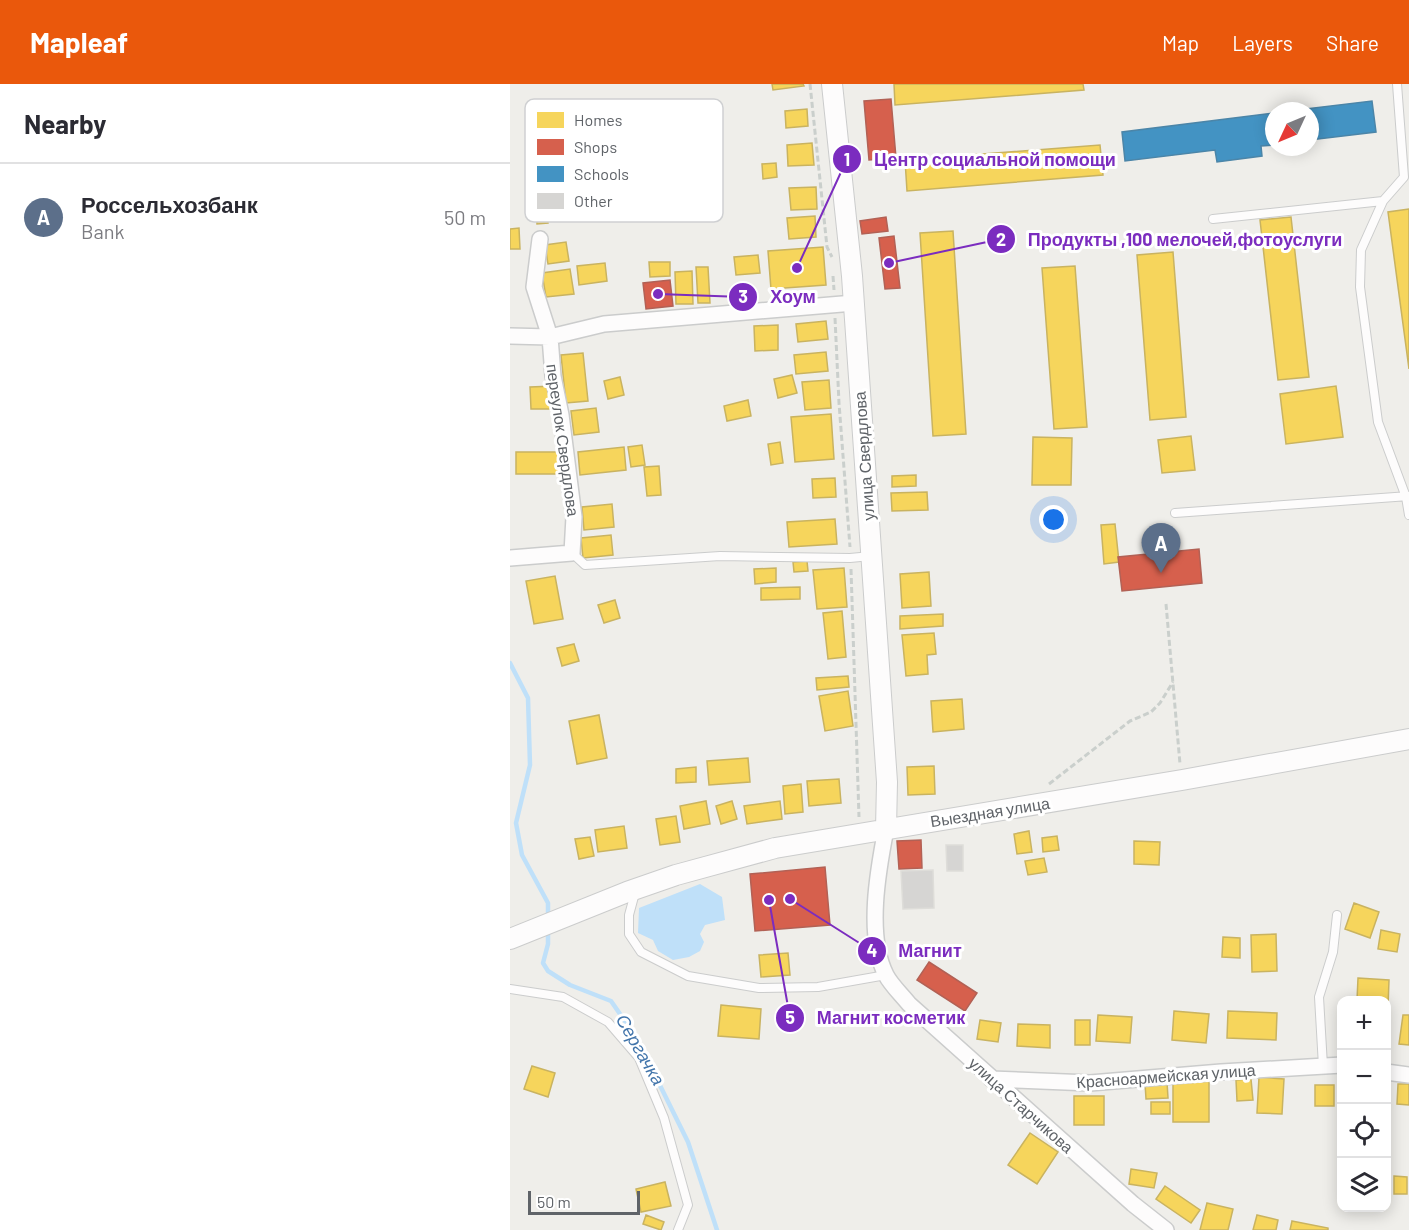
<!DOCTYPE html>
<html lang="en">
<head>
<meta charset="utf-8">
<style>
	body { margin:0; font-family:Barlow,sans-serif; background:#f7f7f7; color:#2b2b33 }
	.controls { position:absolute; right:18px; bottom:18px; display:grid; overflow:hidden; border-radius:12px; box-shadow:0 3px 15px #0003 }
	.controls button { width:54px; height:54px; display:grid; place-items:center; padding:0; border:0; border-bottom:2px solid #e1e1e2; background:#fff; color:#2b2b33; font:30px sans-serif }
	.compass { position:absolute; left:755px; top:18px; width:54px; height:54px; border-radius:50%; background:#fff; box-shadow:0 3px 15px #0003; rotate:226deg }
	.scale { position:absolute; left:18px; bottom:15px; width:112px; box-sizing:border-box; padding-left:6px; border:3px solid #5f6368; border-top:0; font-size:16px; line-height:21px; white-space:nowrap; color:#5f6368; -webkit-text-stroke:4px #fff; paint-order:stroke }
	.you { position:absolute; left:544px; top:436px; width:21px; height:21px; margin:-15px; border:4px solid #fff; border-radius:50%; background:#1a73e8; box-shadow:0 0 0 9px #1a73e833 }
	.badge { display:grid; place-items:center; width:39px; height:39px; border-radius:50%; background:#ea580c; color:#fff; font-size:20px; font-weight:700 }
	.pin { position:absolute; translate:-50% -50px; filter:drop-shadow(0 2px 3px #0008) }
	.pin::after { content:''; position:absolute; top:32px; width:21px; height:18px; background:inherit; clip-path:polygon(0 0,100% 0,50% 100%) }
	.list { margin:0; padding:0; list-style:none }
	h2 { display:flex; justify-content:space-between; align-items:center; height:78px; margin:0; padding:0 24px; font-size:26px }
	h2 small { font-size:20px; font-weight:400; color:#7c7c81 }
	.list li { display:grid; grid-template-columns:39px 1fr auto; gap:18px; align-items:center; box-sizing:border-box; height:108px; padding:0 24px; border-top:2px solid #e1e1e2 }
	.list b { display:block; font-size:22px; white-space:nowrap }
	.list p { margin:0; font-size:20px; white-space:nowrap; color:#7c7c81 }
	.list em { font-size:20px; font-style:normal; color:#7c7c81 }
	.icon { flex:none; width:33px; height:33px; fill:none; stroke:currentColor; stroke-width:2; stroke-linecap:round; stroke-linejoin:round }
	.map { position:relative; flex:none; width:899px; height:1146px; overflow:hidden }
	header { display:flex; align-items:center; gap:36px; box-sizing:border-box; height:84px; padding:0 30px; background:#ea580c; color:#fff }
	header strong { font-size:28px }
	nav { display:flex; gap:33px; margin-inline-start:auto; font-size:21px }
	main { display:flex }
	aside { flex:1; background:#fff }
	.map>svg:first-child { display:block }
	.water { fill:#bfe0f9 }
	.homes { fill:#f6d55c; stroke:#c9b360; stroke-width:1.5 }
	.shops { fill:#d6604d; stroke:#b26155; stroke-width:1.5 }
	.schools { fill:#4393c3; stroke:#4b85a8; stroke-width:1.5 }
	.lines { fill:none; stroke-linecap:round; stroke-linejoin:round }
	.stream { stroke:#bfe0f9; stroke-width:4.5 }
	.building { fill:#d6d5d3; stroke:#deddd9; stroke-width:1.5 }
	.service-casing { stroke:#cbcccc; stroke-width:10 }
	.minor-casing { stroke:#cbcccc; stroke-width:18 }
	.tertiary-casing { stroke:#cbcccc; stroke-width:22 }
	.path { stroke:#cacfcc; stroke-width:3; stroke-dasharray:6 3; stroke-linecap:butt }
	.service { stroke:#fdfcfc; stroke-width:8 }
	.minor { stroke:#fdfcfc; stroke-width:15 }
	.tertiary { stroke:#fdfcfc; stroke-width:20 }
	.labels { text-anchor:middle; stroke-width:6; stroke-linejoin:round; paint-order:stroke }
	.street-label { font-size:16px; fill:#5f6368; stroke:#fff }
	.water-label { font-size:18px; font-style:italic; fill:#4174aa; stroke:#fff }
	.key { fill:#fff; stroke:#cfd0d2; stroke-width:1.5 }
	.key-label { font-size:16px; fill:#5f6368 }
	.leader { fill:none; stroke:#7b2cbf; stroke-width:2 }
	.callout-dot { fill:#7b2cbf; stroke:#fff; stroke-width:2 }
	.mark-label { font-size:18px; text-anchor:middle; font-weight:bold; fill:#fff }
	.callout-label { font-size:18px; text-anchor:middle; font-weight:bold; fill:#7b2cbf; stroke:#fff; stroke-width:6; stroke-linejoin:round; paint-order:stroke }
</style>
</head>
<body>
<header>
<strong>Mapleaf</strong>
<nav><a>Map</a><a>Layers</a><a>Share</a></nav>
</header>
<main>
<aside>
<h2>Nearby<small></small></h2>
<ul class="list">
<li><span class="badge" style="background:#5c6f8a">A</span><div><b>Россельхозбанк</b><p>Bank</p></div><em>50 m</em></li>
</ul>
</aside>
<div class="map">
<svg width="899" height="1146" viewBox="0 0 899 1146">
	<rect width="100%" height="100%" fill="#efeeea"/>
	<path class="water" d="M190,800L212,813L215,836L195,841L190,850L194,858L190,867L179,873L163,876L148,867L143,856L128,849L129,824Z"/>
	<path class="homes" d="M262,0H293L294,2L263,6Z
		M384,0H573L574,6L385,21Z
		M297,25L298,42L276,44L275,27Z
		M302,59L304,81L278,82L277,61Z
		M590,61L593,91L397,107L395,76Z
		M266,79L267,93L253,95L252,80Z
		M306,103L307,125L281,126L279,104Z
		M37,116L38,139L27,140L26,117Z
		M899,125V285L878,128Z
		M305,132L306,153L279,155L277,134Z
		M781,133L799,293L768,296L750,136Z
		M9,144L10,165H0V145Z
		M443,147L456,350L423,352L410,149Z
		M56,158L59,177L38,180L35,161Z
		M313,163L316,201L261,205L258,167Z
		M663,168L676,333L640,336L627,171Z
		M248,171L250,189L226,191L224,173Z
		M139,178H160V192L140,193Z
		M95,179L97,197L69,201L67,182Z
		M565,182L577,343L544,345L532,184Z
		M186,183H198L200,219H188Z
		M60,185L64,210L36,213L32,189Z
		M182,187L183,220H166L165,188Z
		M316,237L318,255L288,258L286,240Z
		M268,241V266L245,267L244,242Z
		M316,268L318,287L286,290L284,271Z
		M73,269L78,317L56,319L51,271Z
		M282,291L287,309L268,314L264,295Z
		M110,293L114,311L98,315L94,297Z
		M319,296L321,324L295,326L292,298Z
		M44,302V325H21L20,303Z
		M826,302L833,353L776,360L770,310Z
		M238,316L241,332L217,337L214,322Z
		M86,324L89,348L64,351L61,327Z
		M321,330L324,375L285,378L281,333Z
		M681,352L685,386L652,389L648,356Z
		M523,353L562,354L561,401H522Z
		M270,358L273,379L261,381L258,360Z
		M132,361L135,381L121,383L118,363Z
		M114,363L116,386L70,391L68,368Z
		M6,368H49V390H6Z
		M149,382L151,411L137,412L134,383Z
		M406,391V402L382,403V392Z
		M325,394L326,413L303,414L302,395Z
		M417,408L418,426L382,427L381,409Z
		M102,420L104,443L74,446L72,423Z
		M325,435L327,460L279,463L277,438Z
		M605,440L609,478L594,480L591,441Z
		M101,451L103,471L73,474L71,454Z
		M297,477L298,487L284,488L283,478Z
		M266,484V498L245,500L244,485Z
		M334,484L337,523L307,525L303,486Z
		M419,488L421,522L392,524L390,490Z
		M45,492L53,535L24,540L16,497Z
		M290,503V515L251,516V504Z
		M105,516L110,534L94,539L88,521Z
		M332,527L336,573L318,575L313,529Z
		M433,530V542L390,545V532Z
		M424,549L426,570L417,571L418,590L396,592L392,551Z
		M64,560L69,577L52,582L47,564Z
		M338,592L339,603L307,606L306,594Z
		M338,607L343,642L315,647L309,612Z
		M452,615L454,645L423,648L421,617Z
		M89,631L97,674L67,680L59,637Z
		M238,674L240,698L199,701L197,677Z
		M424,682L425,710L398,711L397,683Z
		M186,683V698L166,699V685Z
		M329,695L331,719L299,722L297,697Z
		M291,700L293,728L275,730L273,702Z
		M196,717L200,740L174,745L170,722Z
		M222,717L227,735L211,740L206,722Z
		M270,717L272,735L237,740L234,722Z
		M166,732L170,758L150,761L146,735Z
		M114,742L117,764L88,768L85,746Z
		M519,747L522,768L507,770L504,750Z
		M547,752L549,766L533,768L532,754Z
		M80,753L84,772L69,775L65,755Z
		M624,757L650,758L649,781L624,780Z
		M534,774L537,788L518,791L515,777Z
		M844,819L869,828L860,854L835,845Z
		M871,846L890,850L887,868L868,865Z
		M766,850L767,887L742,888L741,851Z
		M713,853L730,854V874L712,873Z
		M278,869L280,891L251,893L249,871Z
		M848,894L879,896L878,923L876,916H847Z
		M211,921L251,925L249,955L208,952Z
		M664,927L699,930L696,959L662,956Z
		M718,927L767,929L766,956L717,954Z
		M588,931L622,933L620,959L586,957Z
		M893,931H899V961L889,960Z
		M470,936L491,939L488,958L467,955Z
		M565,936H580V961H565Z
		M508,940L540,941V964L507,962Z
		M22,982L45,989L38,1013L14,1005Z
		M749,993L774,995L772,1030L747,1029Z
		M741,995L743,1016L727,1017L726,996Z
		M663,996L699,997V1038H663Z
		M657,998L658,1014L636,1015L635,999Z
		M829,999H832V1029L828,1028Z
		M888,1000H899V1021L887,1020Z
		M805,1001H824V1022H805Z
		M564,1012H594V1041H564Z
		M641,1018H660V1030H641Z
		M520,1049L548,1068L527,1100L498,1081Z
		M621,1085L647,1089L644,1104L619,1100Z
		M884,1092L897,1093V1110H884Z
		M155,1098L161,1122L131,1128L126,1105Z
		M655,1102L690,1126L681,1139L646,1115Z
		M697,1119L723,1125L718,1146H690Z
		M136,1131L154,1138L151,1146L133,1140Z
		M747,1131L768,1136L766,1146H743Z
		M782,1137L818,1144V1146H780Z"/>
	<path class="shops" d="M381,15L386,74L359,76L354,17Z
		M376,133L378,147L352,150L350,137Z
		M384,152L390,204L375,205L369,154Z
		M160,196L163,222L136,225L133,199Z
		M689,465L692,499L612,507L608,473Z
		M411,756L412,784L389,785L387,757Z
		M315,783L320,841L245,847L240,790Z
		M419,878L467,909L455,927L407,896Z"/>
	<path class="schools" d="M862,17L866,48L800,56V27H779Z
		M764,29V61L751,62L752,72L707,78L705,66L615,77L612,48Z"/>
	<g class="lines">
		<path class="stream" d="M0,579L18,614L20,681L6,739L12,771L38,819V835
			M38,846V860L33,879L38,887L60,901L101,917L126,953L178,1058L207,1146"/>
	</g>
	<path class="building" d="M436,761H453V787H437Z
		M423,786L424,824L393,825L391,787Z"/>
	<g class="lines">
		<g class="service-casing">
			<path id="service" d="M887,0L894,93L873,117L851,166L850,203L868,338L896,413L899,431
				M703,135L873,117
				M665,429L899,412
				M62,469L75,481L210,472L340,474L361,472
				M125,809L119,831V850L131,868L178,892L249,904L308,903L376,891
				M0,905L53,913L98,938L129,974L154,1034L178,1121L168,1146
				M813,982L809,913L823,868L827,831"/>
		</g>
		<g class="minor-casing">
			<path id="minor" d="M0,252L40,253L94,240L344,219
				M0,474L62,469L64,433L51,331L43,292L40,253L24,203L30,155
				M376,745C368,786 356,852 376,891C381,901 392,911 399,920L623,1120L656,1146
				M876,988L899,991
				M481,995L580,999L711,988L832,981"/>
		</g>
		<g class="tertiary-casing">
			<path id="tertiary" d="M322,0L342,192L377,698L376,745
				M0,855L117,808L166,791L265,764L672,696L899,655"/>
		</g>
		<path class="path" d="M300,0L317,163L322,173
			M323,192L324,206
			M325,234L329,319L340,463
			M341,485L349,733
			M656,520L670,680
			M539,700L620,637L641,628L650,619L663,598"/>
		<use href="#service" class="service"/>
		<use href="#minor" class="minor"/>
		<use href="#tertiary" class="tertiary"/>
	</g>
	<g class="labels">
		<g class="street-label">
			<text transform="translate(53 356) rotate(82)" y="6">переулок Свердлова</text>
			<text transform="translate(354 372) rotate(-94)" y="6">улица Свердлова</text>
			<text transform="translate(480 728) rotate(-9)" y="6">Выездная улица</text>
			<text transform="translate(656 992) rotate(-4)" y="6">Красноармейская улица</text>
			<text transform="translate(511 1021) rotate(42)" y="6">улица Старчикова</text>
		</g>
		<g class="water-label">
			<text transform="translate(130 966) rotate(60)" y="6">Сергачка</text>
		</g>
	</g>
	<rect x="15" y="15" width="198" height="123" rx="9" class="key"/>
	<rect x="27" y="28" width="27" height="16" fill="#f6d55c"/>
	<rect x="27" y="55" width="27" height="16" fill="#d6604d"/>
	<rect x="27" y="82" width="27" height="16" fill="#4393c3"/>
	<rect x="27" y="109" width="27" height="16" fill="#d6d5d3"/>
	<g class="key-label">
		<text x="64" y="42">Homes</text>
		<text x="64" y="69">Shops</text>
		<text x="64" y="96">Schools</text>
		<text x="64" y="123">Other</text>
	</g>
	<path class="leader" d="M287 184L337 75M379 179L491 155M148 210L233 213M280 815L362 867M259 816L280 934"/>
	<g class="callout-dot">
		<circle cx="287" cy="184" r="6"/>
		<circle cx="379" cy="179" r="6"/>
		<circle cx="148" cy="210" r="6"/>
		<circle cx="280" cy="815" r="6"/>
		<circle cx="259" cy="816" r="6"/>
		<circle cx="337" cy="75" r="15"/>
		<circle cx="491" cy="155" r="15"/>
		<circle cx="233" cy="213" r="15"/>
		<circle cx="362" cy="867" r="15"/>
		<circle cx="280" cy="934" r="15"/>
	</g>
	<g class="mark-label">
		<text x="337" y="82">1</text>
		<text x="491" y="162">2</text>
		<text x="233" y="219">3</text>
		<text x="362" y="873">4</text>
		<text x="280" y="940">5</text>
	</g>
	<g class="callout-label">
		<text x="485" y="82">Центр социальной помощи</text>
		<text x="675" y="162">Продукты ,100 мелочей,фотоуслуги</text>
		<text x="283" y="219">Хоум</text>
		<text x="420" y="873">Магнит</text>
		<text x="381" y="940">Магнит косметик</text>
	</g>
</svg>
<div class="controls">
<button>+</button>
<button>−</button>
<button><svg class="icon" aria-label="locate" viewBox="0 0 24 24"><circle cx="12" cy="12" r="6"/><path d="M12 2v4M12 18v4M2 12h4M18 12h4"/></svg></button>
<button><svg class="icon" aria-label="layers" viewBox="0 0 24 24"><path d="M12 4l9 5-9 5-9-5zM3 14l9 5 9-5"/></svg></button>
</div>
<svg class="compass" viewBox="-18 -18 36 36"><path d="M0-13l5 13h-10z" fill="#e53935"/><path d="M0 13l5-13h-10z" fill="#7c7c81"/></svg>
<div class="scale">50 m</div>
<div class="you"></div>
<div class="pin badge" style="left:651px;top:489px;background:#5c6f8a">A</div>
</div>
</main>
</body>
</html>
